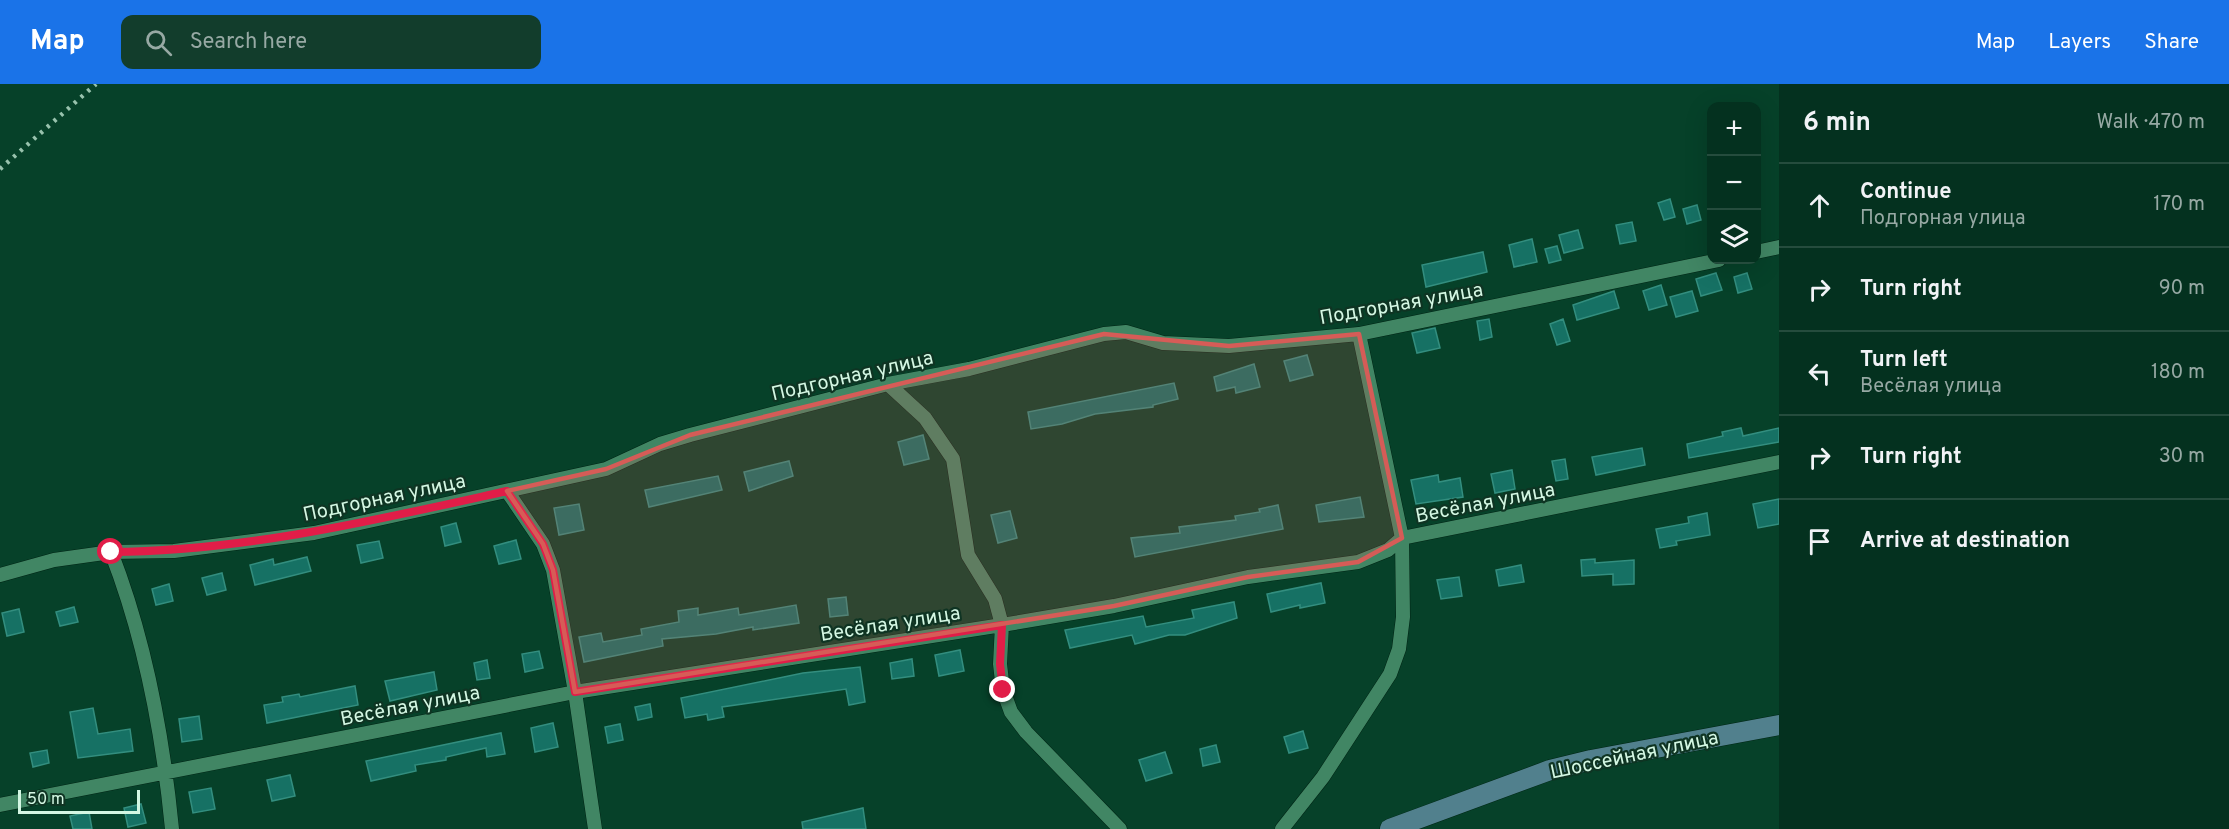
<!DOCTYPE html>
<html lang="en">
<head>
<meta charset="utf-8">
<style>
	body { margin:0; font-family:Overpass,sans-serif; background:#123d2c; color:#f1f3f6 }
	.controls { position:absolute; right:18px; top:18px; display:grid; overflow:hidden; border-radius:12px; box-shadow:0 6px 24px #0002 }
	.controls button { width:54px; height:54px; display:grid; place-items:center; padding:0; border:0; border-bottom:2px solid #254c3d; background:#04311f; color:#f1f3f6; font:30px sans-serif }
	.scale { position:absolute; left:18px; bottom:15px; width:122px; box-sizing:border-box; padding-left:6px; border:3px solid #d4f7e3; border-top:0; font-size:16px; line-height:21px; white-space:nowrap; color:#d4f7e3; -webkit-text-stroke:4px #0f3423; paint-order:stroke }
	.stop { position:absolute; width:18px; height:18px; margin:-14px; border:4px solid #e11d48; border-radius:50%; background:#fff }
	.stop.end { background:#e11d48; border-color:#fff; box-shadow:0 2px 6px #0008 }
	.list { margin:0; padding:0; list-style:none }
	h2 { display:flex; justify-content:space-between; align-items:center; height:78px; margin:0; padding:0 24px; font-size:26px }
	h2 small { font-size:20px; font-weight:400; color:#97a9a4 }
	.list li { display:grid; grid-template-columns:39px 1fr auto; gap:18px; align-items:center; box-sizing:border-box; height:84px; padding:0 24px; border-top:2px solid #254c3d }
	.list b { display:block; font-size:22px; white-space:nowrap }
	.list p { margin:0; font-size:20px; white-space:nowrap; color:#97a9a4 }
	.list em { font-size:20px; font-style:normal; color:#97a9a4 }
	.icon { flex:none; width:33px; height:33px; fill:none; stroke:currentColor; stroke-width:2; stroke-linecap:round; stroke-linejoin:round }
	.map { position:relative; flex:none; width:1779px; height:745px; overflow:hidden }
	header { display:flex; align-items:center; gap:36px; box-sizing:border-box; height:84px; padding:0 30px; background:#1a73e8; color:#fff }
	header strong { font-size:28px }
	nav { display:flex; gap:33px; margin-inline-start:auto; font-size:21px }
	.search { width:420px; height:54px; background:#123d2c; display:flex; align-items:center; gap:15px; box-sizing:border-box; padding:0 21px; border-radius:12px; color:#97a9a4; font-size:22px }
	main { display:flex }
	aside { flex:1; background:#04311f }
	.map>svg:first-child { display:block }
	.building { fill:#167164; stroke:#338e7f; stroke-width:1.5 }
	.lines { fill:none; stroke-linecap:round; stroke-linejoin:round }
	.street-casing { stroke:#002515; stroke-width:15 }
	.secondary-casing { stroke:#002515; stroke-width:21 }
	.street { stroke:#418664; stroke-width:14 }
	.secondary { stroke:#51808d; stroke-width:20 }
	.rail { stroke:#98c2ad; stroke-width:4.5; stroke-dasharray:3 6; stroke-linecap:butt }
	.route { stroke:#e11d48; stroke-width:8 }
	.marked { fill:#d65c57; fill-opacity:0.2; stroke:#d65c57; stroke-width:4.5; stroke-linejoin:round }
	.labels { text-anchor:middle; stroke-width:4.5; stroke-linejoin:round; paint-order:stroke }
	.street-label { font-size:20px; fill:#d4f7e3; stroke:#0f3423 }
</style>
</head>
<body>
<header>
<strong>Map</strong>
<div class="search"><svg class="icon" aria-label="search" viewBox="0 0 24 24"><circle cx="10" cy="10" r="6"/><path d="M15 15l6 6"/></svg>Search here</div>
<nav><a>Map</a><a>Layers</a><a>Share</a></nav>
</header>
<main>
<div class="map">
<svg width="1779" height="745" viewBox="0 0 1779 745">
	<rect width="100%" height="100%" fill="#064129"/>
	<path class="building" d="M1670,115L1675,133L1664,136L1658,119Z
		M1697,121L1701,136L1687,140L1683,125Z
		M1632,138L1636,157L1620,160L1616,141Z
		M1578,146L1583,164L1564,169L1559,151Z
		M1532,155L1537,178L1514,183L1509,161Z
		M1557,162L1561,176L1549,179L1545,165Z
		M1483,168L1487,188L1426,203L1422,181Z
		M1716,189L1722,206L1701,212L1696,195Z
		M1747,189L1752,205L1738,209L1734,193Z
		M1661,201L1667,221L1649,226L1643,207Z
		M1614,207L1619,224L1577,236L1573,221Z
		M1692,207L1698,227L1676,233L1670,213Z
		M1489,235L1492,253L1480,256L1477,237Z
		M1563,235L1570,257L1557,261L1550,240Z
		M1435,244L1440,264L1417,269L1412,249Z
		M1307,271L1313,291L1290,297L1284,277Z
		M1254,280L1260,303L1236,309L1235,303L1217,307L1214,293Z
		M1174,299L1178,315L1153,321V323L1095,330L1062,340L1031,345L1028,328Z
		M1741,344L1743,352L1779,344V358L1689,374L1687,360L1723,352L1722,348Z
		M923,351L929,375L904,381L898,358Z
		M1642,364L1645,381L1596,391L1592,373Z
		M1565,375L1568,395L1556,397L1552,377Z
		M789,377L793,392L749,407L744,388Z
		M1512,386L1515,405L1495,409L1491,390Z
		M1438,391L1439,398L1460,394L1463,413L1416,420L1411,396Z
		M718,392L722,406L649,423L645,406Z
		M1360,413L1364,433L1319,438L1316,421Z
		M1779,415V440L1758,444L1753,420Z
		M579,420L584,446L559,451L554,424Z
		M1278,421L1283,445L1135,473L1131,454L1180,449L1179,443L1236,436L1235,432L1260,428L1259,425Z
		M1010,427L1017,454L998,459L991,431Z
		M1707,429L1710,451L1676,457L1677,461L1660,464L1656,445L1689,439L1688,433Z
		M456,439L461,458L445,462L441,443Z
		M516,456L521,475L499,480L494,462Z
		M379,457L383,474L361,479L357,461Z
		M307,473L311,487L255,501L250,481L273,475L274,481Z
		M1595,475V479L1634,476V500L1613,501V490L1582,492L1581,476Z
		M1521,481L1524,498L1499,502L1496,486Z
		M222,489L226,506L207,511L202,494Z
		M1459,493L1462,512L1441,515L1437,496Z
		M1321,499L1325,519L1300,524V521L1271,528L1267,510Z
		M169,500L173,517L156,521L152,505Z
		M846,513L848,531L830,533L828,515Z
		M1234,518L1237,534L1185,551H1169L1135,560L1132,551L1070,564L1065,546L1143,532L1146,543L1194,534L1192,526Z
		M796,521L799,539L753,546V543L716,550L662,555L663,562L584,578L579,553L601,549L603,558L642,551L641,545L679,538L678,527L698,524V531L738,524L739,531Z
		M74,523L78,538L60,542L56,528Z
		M19,525L24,548L7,552L2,529Z
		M960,566L964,587L939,592L935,571Z
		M539,567L543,584L525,588L522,570Z
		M912,575L914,592L892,595L890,579Z
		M487,576L490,594L477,596L474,579Z
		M860,583L865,618L849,621L846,605L722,623L724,633L708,636L707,630L685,634L681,614L803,589Z
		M434,588L437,606L390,617L385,597Z
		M355,602L358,621L267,639L264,621L283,618L282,613L299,610L300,613Z
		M650,620L652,633L638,636L635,623Z
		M93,624L98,650L130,645L133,667L78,674L70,628Z
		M199,632L202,655L182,658L179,635Z
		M553,639L558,663L535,668L531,644Z
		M620,640L623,656L608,659L605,643Z
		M1303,647L1308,664L1289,669L1284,653Z
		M501,649L505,670L487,673L486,664L446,673V676L415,681L416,687L371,697L366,677Z
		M1216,661L1220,678L1203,682L1200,665Z
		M47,666L49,679L33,683L30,669Z
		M1165,668L1172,689L1146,697L1139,676Z
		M290,691L295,712L272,717L267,696Z
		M211,704L215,725L193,729L189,708Z
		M141,720L146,739L128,743L124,724Z
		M863,724L866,745H803L802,738Z
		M89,728L92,745H73L70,732Z"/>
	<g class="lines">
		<g class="street-casing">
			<path id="street" d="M1756,168L1779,163
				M888,300L925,334L953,375L968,471L995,515L1002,541L1000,580L1003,606L1011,628L1026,648L1120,745
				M507,407L543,460L553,486L575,608L595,745
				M111,468C145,555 163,652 172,745
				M0,491L54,476L111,468L174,467L314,449L606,385L660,360L690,351L888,300L969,285L1104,250L1126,248L1163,259L1229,262L1359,250L1719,176
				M0,721L575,608L1002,541L1114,522L1248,493L1358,478L1388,466L1402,454L1779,378
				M1282,745L1323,693L1390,590L1399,565L1403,533L1402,454L1359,250"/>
		</g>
		<g class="secondary-casing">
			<path id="secondary" d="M1390,745L1550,686L1591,676L1779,641"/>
		</g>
		<use href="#street" class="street"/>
		<use href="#secondary" class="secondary"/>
		<path class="rail" d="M0,85L96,0"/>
	</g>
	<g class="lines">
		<path class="route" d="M111,468C246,467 376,436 507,407L543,460L553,486L575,608L1002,541L1000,580L1003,606"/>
	</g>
	<path class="marked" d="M1104,250L1229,262L1359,250L1402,454L1358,478L1248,493L1114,522L575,608L553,486L543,460L507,407L606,385L690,351Z"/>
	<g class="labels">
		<g class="street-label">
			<text transform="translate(1401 219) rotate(-10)" y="7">Подгорная улица</text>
			<text transform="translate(852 291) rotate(-13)" y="7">Подгорная улица</text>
			<text transform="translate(384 413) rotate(-12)" y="7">Подгорная улица</text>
			<text transform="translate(1485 418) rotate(-11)" y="7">Весёлая улица</text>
			<text transform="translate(890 539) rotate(-9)" y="7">Весёлая улица</text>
			<text transform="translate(410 621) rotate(-11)" y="7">Весёлая улица</text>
			<text transform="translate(1634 670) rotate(-12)" y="7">Шоссейная улица</text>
		</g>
	</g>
</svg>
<div class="controls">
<button>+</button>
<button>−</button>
<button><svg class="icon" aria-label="layers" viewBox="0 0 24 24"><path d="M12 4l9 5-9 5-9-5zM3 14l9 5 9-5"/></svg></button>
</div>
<div class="scale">50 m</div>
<div class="stop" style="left:111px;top:468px"></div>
<div class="stop end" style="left:1003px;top:606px"></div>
</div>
<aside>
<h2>6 min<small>Walk · 470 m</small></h2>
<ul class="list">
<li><svg class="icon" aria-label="ahead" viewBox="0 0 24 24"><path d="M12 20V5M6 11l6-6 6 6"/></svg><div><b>Continue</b><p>Подгорная улица</p></div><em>170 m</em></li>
<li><svg class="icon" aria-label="right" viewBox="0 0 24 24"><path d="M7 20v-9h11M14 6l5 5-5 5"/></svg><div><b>Turn right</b></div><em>90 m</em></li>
<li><svg class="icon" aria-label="left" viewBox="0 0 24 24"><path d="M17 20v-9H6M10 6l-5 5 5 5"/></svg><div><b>Turn left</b><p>Весёлая улица</p></div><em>180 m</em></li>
<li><svg class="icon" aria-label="right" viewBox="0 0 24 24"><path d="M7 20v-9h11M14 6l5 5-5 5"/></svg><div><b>Turn right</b></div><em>30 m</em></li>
<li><svg class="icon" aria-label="arrive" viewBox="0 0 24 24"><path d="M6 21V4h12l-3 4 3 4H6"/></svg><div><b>Arrive at destination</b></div></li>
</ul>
</aside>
</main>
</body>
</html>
